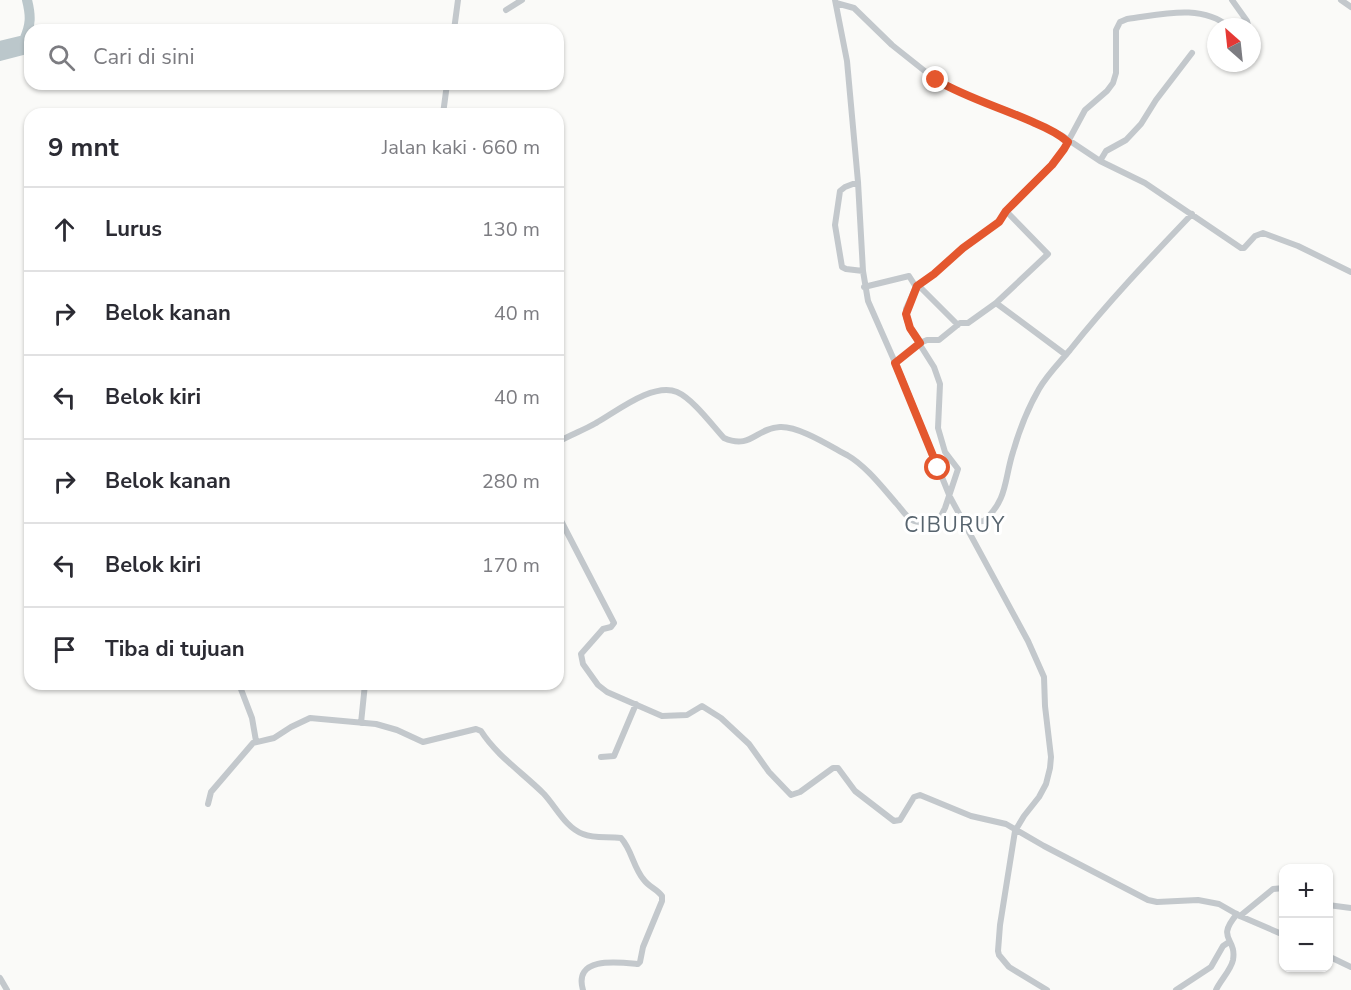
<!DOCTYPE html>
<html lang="id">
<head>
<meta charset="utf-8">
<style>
	body { margin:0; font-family:"Nunito Sans",sans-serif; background:#f2f2f3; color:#2b2b33 }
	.controls { position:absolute; right:18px; bottom:18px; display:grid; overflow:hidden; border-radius:12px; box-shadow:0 2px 4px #0004 }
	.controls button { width:54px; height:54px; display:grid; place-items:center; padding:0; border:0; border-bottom:2px solid #e1e1e2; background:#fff; color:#2b2b33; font:30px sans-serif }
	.compass { position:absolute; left:1207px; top:18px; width:54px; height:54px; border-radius:50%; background:#fff; box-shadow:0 2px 4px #0004; rotate:333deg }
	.stop { position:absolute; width:18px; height:18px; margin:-14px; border:4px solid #e4572e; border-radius:50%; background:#fff }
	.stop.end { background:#e4572e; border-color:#fff; box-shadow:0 2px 6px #0008 }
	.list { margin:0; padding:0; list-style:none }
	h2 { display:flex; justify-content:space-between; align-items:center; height:78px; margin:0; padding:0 24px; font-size:26px }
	h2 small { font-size:20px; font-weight:400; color:#7c7c81 }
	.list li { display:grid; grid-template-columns:39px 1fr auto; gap:18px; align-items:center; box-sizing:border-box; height:84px; padding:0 24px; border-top:2px solid #e1e1e2 }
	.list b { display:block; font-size:22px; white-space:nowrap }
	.list em { font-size:20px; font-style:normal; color:#7c7c81 }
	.icon { flex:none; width:33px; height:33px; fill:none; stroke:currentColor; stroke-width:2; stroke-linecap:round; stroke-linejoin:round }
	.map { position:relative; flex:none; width:1351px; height:990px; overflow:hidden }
	.search { position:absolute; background:#fff; box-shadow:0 2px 4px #0004; left:24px; top:24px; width:540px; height:66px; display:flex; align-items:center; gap:15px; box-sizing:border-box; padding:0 21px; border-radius:18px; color:#7c7c81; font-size:22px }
	.panel { position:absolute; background:#fff; box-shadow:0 2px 4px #0004; left:24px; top:108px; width:540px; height:582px; border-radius:18px }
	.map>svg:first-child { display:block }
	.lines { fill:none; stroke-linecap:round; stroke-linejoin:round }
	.river { stroke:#bbc7cb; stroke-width:10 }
	.minor { stroke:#c3c8cc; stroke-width:6 }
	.route { stroke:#e4572e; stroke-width:8 }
	.labels { text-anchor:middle; stroke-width:6; stroke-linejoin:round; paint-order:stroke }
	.quarter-label { font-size:21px; letter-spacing:1.5px; fill:#57646e; stroke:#fff }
</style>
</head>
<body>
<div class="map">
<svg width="1351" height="990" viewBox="0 0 1351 990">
	<rect width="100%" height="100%" fill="#fafaf8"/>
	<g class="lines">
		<path class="river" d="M0,46L24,40C31,25 31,16 27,0
			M0,56L27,49L30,33"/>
		<path class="minor" d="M835,0L847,61L858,182L863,271L868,301L901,376L950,497L1028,641L1044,677L1045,706L1051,757L1050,768L1046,784L1039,797L1024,816L1015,831L1000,925L998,951L999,955L1009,967L1047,990
			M1232,0L1247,21L1248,25L1246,27
			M1341,0L1351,7
			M836,3L854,8L892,45L936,80L968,96L1018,115L1061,135L1100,161L1145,183L1241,248H1244L1255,236L1263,233L1298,246L1351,272
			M506,10L522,0
			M454,30L458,0
			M443,114L447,84
			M1100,161L1106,151L1126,140L1141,124L1156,100L1192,53
			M858,182L845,187L840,191L835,225L842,267L846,269L863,271
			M918,285L958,325
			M864,287L909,276L916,287L934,274L963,248L999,222L1006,211L1058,158L1064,149L1085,110L1107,91L1113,83L1116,73V30L1120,22L1127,19C1160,15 1201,3 1229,27
			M996,303L1048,254L1006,211
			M895,363L920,343L927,340H939L960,323H968L996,303L1066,355
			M558,442C570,435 584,430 596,423C616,412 653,382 677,392C693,399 712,425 724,438C751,450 756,428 780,427C799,426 830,446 847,455C866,466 882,487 896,503C901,508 906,517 912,520C919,524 931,522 939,520L945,508L958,469L945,452L938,428L940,384L934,367L910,329L906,317V309L916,287
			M558,515L614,623L611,627L603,629L581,654L583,664L598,685L607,692L662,716L687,715L702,706L721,718L749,744L769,772L791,795L800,792L833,768H838L855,791L894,821L900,820L914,797L920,795L971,816L1006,824L1044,846L1148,900L1157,902L1198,900L1219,904L1240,916L1284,935
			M964,522L984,521C1008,499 1004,480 1013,452C1019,431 1028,408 1039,389C1047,375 1060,362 1070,350C1108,302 1150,258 1192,214
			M239,684L252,718L256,741
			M361,723L365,684
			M601,757L614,756L636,704
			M208,804L211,792L253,743L274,738L291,727L310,718L376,724L397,730L423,742L476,729L481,731C497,756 523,773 544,794C556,807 566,828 583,834C595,839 608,836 621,838C632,850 633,867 644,880C649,887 657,889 662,896V901L643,947L640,962L638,964C618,962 573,956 583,990
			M1328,905L1351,908
			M1240,916L1273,889L1284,888
			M1328,956L1351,967
			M0,978L7,990
			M1176,990L1211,967L1223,946L1229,942
			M1216,990C1220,981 1231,970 1233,960C1237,937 1215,940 1237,914"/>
	</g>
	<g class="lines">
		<path class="route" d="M936,80C967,98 1002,108 1035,123C1047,128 1058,133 1068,142L1064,149L1052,165L1006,211L999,222L963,248L934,274L917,286L906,314L910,328L920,343L895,363L938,468"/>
	</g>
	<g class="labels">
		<g class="quarter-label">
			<text x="955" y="532">CIBURUY</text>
		</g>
	</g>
</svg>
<div class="controls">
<button>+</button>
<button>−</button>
</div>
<svg class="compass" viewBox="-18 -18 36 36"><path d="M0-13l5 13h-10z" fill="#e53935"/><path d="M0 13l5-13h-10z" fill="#7c7c81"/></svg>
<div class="stop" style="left:938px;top:468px"></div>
<div class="stop end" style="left:936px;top:80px"></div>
<div class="search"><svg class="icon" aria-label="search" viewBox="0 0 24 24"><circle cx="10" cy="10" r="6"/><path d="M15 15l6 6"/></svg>Cari di sini</div>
<section class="panel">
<h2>9 mnt<small>Jalan kaki · 660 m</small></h2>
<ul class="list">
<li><svg class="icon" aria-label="ahead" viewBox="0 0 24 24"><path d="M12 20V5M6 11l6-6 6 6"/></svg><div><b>Lurus</b></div><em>130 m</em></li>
<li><svg class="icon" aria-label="right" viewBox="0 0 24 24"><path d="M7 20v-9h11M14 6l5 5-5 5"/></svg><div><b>Belok kanan</b></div><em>40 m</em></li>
<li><svg class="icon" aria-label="left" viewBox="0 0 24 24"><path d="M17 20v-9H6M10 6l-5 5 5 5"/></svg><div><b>Belok kiri</b></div><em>40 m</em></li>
<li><svg class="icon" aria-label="right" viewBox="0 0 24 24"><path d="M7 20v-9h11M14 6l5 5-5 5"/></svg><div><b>Belok kanan</b></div><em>280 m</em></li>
<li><svg class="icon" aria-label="left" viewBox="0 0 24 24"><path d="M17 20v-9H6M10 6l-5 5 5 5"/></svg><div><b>Belok kiri</b></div><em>170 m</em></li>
<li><svg class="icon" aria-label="arrive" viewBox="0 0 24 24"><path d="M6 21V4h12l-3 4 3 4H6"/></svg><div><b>Tiba di tujuan</b></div></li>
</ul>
</section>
</div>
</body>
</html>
